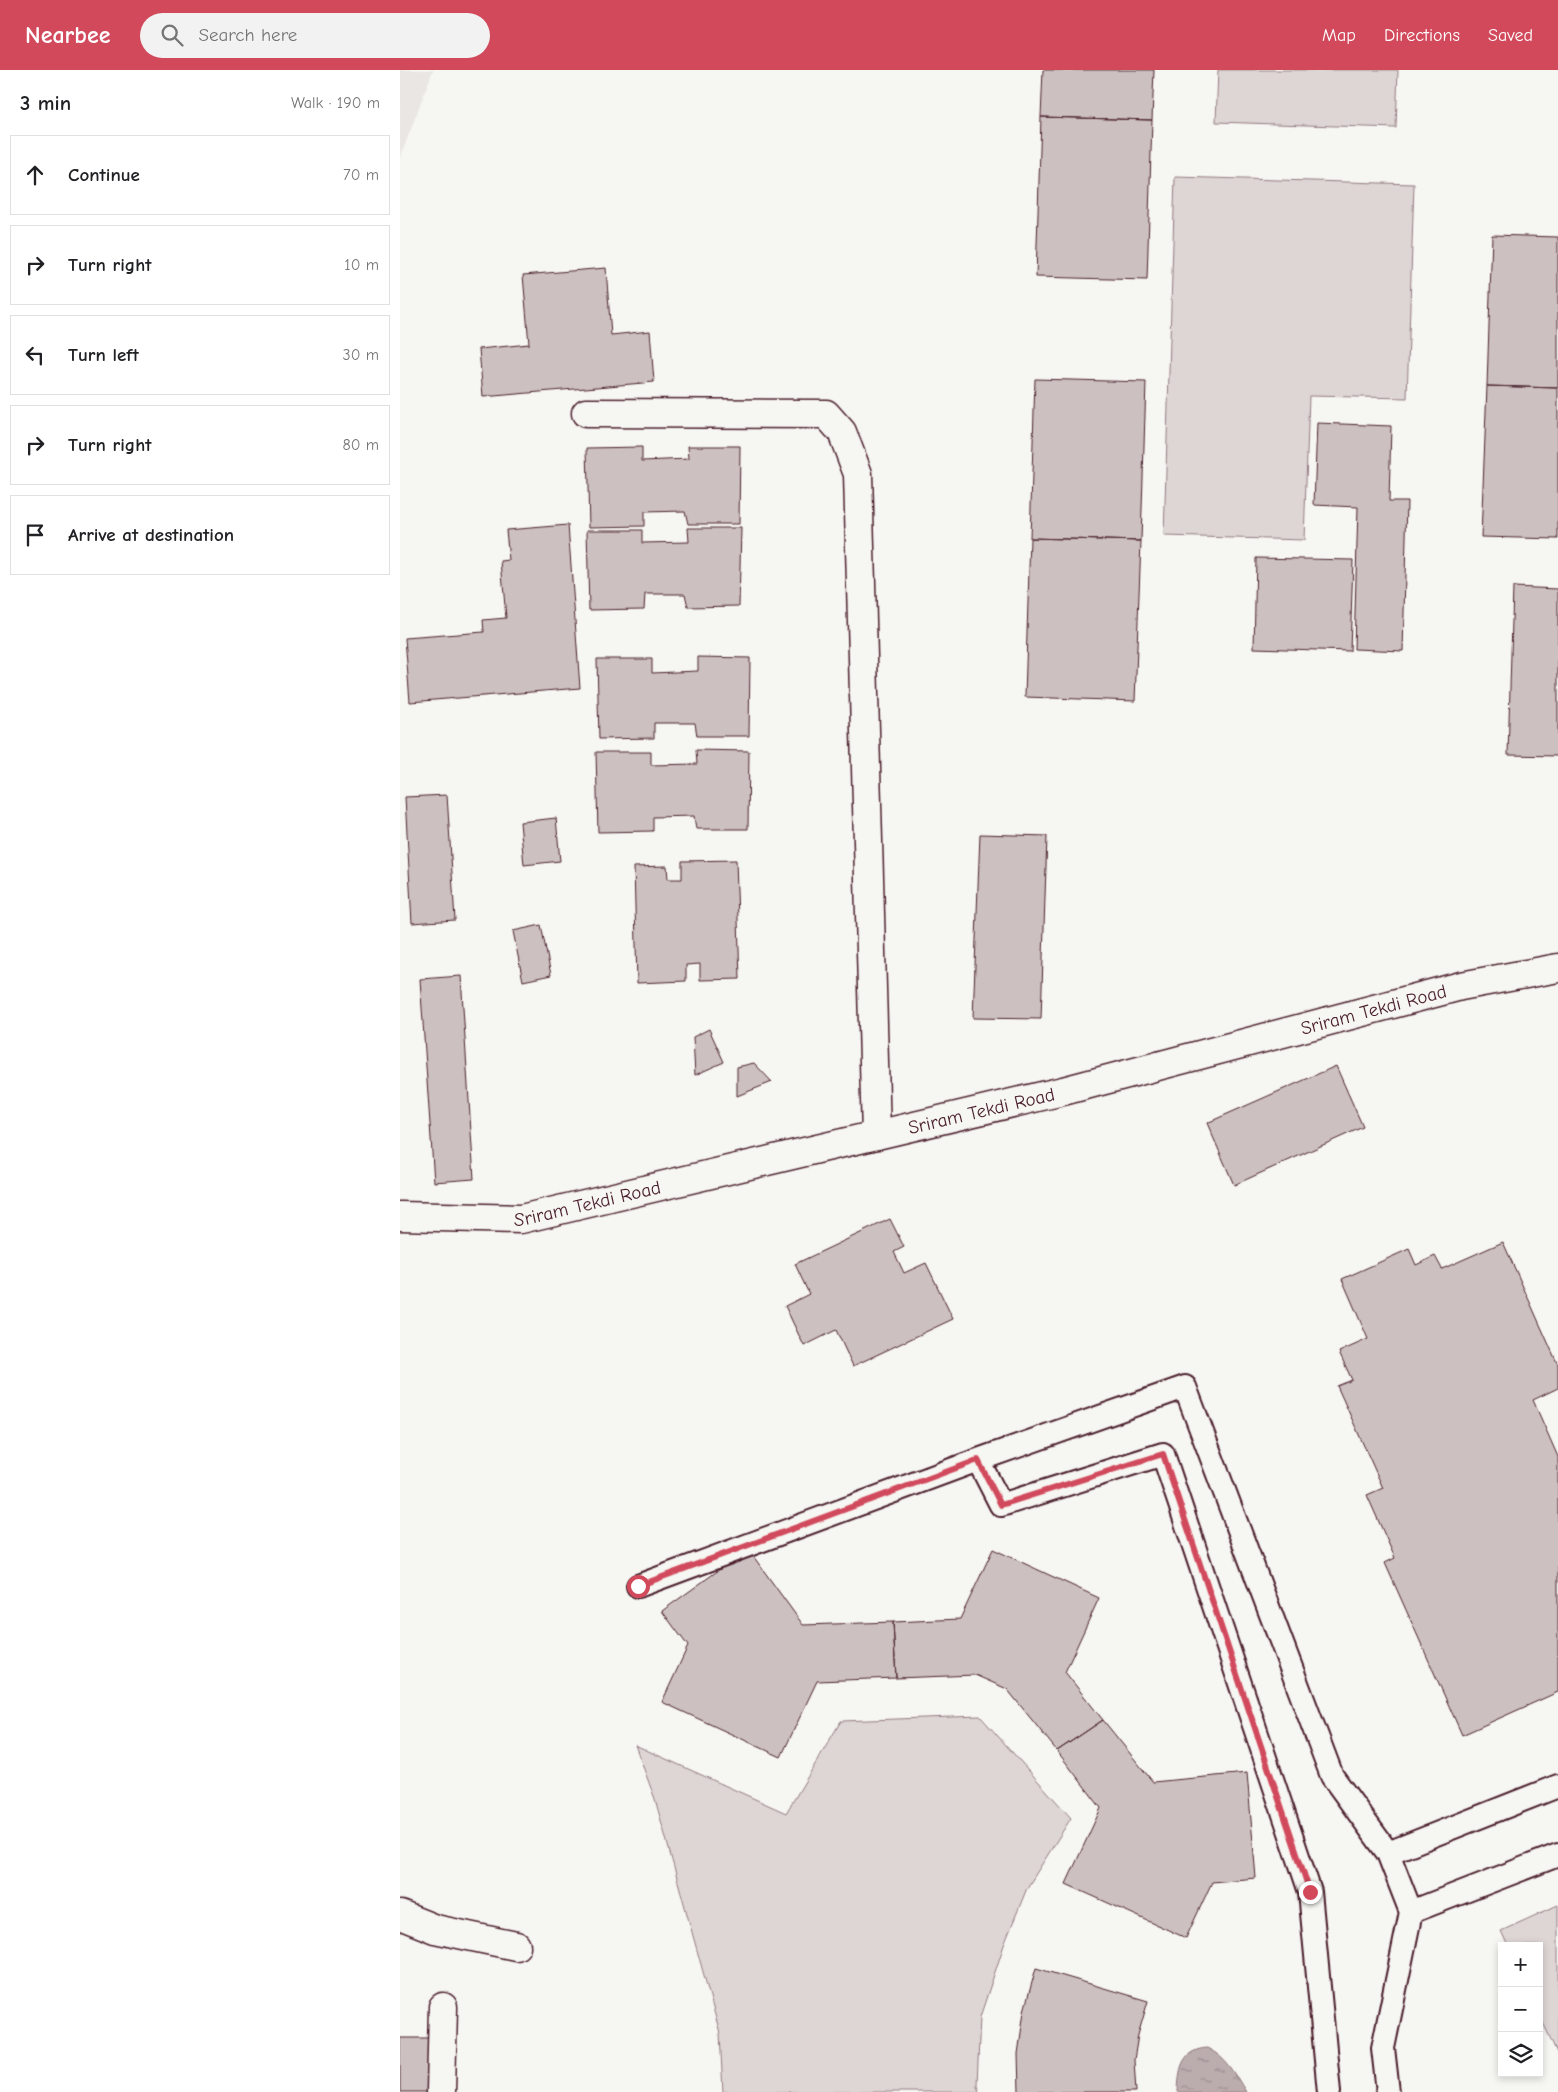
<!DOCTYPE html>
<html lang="en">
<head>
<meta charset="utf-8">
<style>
	body { margin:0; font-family:"Comic Neue",sans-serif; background:#f2f2f2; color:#202124 }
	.controls { position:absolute; right:15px; bottom:15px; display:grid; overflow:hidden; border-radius:0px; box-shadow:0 2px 8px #0003 }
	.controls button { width:45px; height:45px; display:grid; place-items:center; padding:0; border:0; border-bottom:1px solid #e0e0e0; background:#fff; color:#202124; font:25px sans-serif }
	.stop { position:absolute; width:15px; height:15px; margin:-11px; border:4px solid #d1495b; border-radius:50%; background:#fff }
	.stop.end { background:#d1495b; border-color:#fff; box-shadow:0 1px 5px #0008 }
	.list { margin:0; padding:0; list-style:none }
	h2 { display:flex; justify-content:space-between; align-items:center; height:65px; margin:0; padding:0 20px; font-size:21px }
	h2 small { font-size:16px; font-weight:400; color:#757577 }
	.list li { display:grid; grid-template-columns:32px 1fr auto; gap:15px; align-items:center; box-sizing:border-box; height:80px; margin:0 10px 10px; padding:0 10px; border:1px solid #e0e0e0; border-radius:0px }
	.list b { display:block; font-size:19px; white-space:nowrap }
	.list em { font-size:16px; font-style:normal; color:#757577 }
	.icon { flex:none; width:28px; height:28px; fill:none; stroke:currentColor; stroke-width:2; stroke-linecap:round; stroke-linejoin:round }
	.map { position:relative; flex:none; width:1158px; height:2022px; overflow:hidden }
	header { display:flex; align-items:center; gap:30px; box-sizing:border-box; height:70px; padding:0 25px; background:#d1495b; color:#fff }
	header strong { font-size:24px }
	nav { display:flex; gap:28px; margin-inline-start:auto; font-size:18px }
	.search { width:350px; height:45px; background:#f2f2f2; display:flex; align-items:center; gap:12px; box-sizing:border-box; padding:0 18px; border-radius:28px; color:#757577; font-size:19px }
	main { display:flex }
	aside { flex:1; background:#fff }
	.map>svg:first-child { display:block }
	.built { fill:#e9e6e3 }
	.park { fill:#ddd6d5; stroke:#947a80 }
	.water { fill:url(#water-ripples); stroke:#8e747a }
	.building { fill:#ccc1c0; stroke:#4a1f2b }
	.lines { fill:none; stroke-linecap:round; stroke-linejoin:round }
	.service-casing { stroke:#4a1f2b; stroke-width:26 }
	.minor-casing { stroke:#4a1f2b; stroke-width:31 }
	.service { stroke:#f6f6f2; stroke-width:22 }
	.minor { stroke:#f6f6f2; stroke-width:28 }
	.route { stroke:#d1495b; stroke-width:6 }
	.labels { text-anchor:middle; stroke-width:4; stroke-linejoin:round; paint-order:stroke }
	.street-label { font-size:19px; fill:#4a1f2b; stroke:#f6f6f2 }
</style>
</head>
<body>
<header>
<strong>Nearbee</strong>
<div class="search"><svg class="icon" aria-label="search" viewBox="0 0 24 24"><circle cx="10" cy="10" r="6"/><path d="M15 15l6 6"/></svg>Search here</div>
<nav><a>Map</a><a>Directions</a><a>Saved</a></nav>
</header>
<main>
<aside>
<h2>3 min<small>Walk · 190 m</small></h2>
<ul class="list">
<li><svg class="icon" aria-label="ahead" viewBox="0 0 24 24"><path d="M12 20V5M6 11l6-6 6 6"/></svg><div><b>Continue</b></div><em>70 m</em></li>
<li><svg class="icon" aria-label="right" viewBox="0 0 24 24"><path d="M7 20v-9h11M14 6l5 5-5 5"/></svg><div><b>Turn right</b></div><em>10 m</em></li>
<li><svg class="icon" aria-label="left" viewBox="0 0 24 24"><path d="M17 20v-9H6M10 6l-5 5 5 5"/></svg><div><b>Turn left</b></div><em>30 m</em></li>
<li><svg class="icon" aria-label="right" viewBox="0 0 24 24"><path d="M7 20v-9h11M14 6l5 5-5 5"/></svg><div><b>Turn right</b></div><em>80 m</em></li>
<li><svg class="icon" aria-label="arrive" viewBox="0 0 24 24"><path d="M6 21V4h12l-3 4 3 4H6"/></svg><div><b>Arrive at destination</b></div></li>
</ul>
</aside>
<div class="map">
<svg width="1158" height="2022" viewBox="0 0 1158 2022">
	<defs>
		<pattern id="water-ripples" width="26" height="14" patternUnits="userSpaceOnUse" patternTransform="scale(1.25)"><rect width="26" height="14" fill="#bbadae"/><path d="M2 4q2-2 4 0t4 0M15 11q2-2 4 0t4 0" fill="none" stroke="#9a8c8e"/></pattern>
	</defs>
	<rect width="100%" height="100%" fill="#f6f6f2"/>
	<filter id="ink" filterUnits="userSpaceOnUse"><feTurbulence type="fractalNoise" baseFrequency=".02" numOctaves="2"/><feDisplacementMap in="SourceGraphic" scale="10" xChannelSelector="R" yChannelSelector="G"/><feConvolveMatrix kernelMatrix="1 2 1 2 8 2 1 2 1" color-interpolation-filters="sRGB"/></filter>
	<g filter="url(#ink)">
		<path class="built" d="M0,0H33L0,88Z"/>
		<path class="park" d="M818,0H998L996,58L816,52Z
			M775,107L1014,114L1007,328L909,326L904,470L764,466Z
			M580,1646L671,1748L627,1818L604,1875L580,1947L577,2015L579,2022H323L320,1963L255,1729L235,1675L386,1743L441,1651Z
			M1158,1835V1985L1139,1944V1876H1108L1101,1861Z"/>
		<path class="water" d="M807,1978C826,1987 835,2004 846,2022H778C779,2001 780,1980 807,1978Z"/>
		<path class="building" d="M643,0H754L752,50L641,47Z
			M641,47L752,50L747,210L636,207Z
			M1092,165L1158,167V318L1087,316Z
			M206,198L211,265L250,261L254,312L83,327L79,279L129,274L123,205Z
			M635,309L746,312L741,471L630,468Z
			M1087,316L1158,318V469L1081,467Z
			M917,353L991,356L989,431H1007L1003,581L954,579L958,437L914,435Z
			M288,376H340L339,454H288L285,441L244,442V456L189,457L187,378L242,377V391L289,389Z
			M168,455L180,618L10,632L5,568L84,562L83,550L106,548L101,491L109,490L106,460Z
			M288,458H341L339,536L288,537L285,524H245L244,539L189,540L187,460H242V473L289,472Z
			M630,468L741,471L735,631L625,627Z
			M856,488L953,490L950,581L854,578Z
			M1113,517L1158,519V686L1108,685Z
			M298,587L350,588L349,666H297L295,653H254V668L199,669L197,589H252V603L298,601Z
			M296,680L349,681L348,759H296L294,746L253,747V761L198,762L196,682H251V695L297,694Z
			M47,725L55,850L12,853L5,727Z
			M156,748L160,791L124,795L120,752Z
			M580,764L647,766L641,949L573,948Z
			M336,790L340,909L300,910V894L286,895V911L237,913L234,797L267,796L268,809H282V791Z
			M141,855L151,905L123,911L113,861Z
			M61,906L74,1109L34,1112L20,909Z
			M309,959L324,992L295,1005L293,967Z
			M354,993L372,1012L337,1026V997Z
			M936,996L963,1057L834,1115L807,1053Z
			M490,1149L504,1177L494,1182L504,1203L526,1193L553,1249L453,1296L436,1260L404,1276L385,1236L409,1224L395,1194Z
			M1103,1172L1158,1295V1318L1133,1330L1158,1387V1622L1062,1665L985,1493L995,1488L967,1425L983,1418L937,1316L952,1310L939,1282L968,1269L942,1209L1009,1179L1016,1195L1035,1186L1042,1199Z
			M348,1479L403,1555L493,1552L496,1608L417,1611L381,1687L262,1632L288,1576L262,1541Z
			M593,1479L699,1528L665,1602L703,1650L657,1681L607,1619L575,1605L496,1608L493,1552L560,1549Z
			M703,1650L753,1712L847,1703L856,1808L812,1812L786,1868L666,1814L701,1738L657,1681Z
			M636,1898L748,1931L738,1965L734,1990L736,2022H619L618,1984L624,1941Z
			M0,1968H31L32,2022H0Z"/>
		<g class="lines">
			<g class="service-casing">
				<path id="service" d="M238,1516L578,1390
					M988,1783L1158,1716
					M1011,1842L1158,1785
					M929,2022L910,1822L763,1384L601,1435L578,1390L785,1317L932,1706L988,1783L1011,1842L983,1978L988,2022"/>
			</g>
			<g class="minor-casing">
				<g id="minor">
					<path d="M186,343L426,344L442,362L458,404L476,1065"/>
					<path id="s1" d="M0,1146L121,1149L663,1021L1061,916L1158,898"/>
					<path d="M0,1845L35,1859L116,1876"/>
					<path d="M41,2022L43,1937"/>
				</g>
			</g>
			<use href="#service" class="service"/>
			<use href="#minor" class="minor"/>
		</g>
	</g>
	<g class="lines" filter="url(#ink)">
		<path class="route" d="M238,1516L578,1390L601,1435L763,1384L910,1822"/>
	</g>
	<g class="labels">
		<g class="street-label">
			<text dy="7" stroke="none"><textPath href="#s1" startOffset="999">Sriram Tekdi Road</textPath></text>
			<text dy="7" stroke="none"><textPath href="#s1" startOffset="594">Sriram Tekdi Road</textPath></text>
			<text dy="7" stroke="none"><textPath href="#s1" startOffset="189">Sriram Tekdi Road</textPath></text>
		</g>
	</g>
</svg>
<div class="controls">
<button>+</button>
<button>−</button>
<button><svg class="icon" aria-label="layers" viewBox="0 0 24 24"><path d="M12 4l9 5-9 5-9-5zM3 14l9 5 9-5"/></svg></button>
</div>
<div class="stop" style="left:238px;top:1516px"></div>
<div class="stop end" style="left:910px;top:1822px"></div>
</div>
</main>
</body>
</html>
